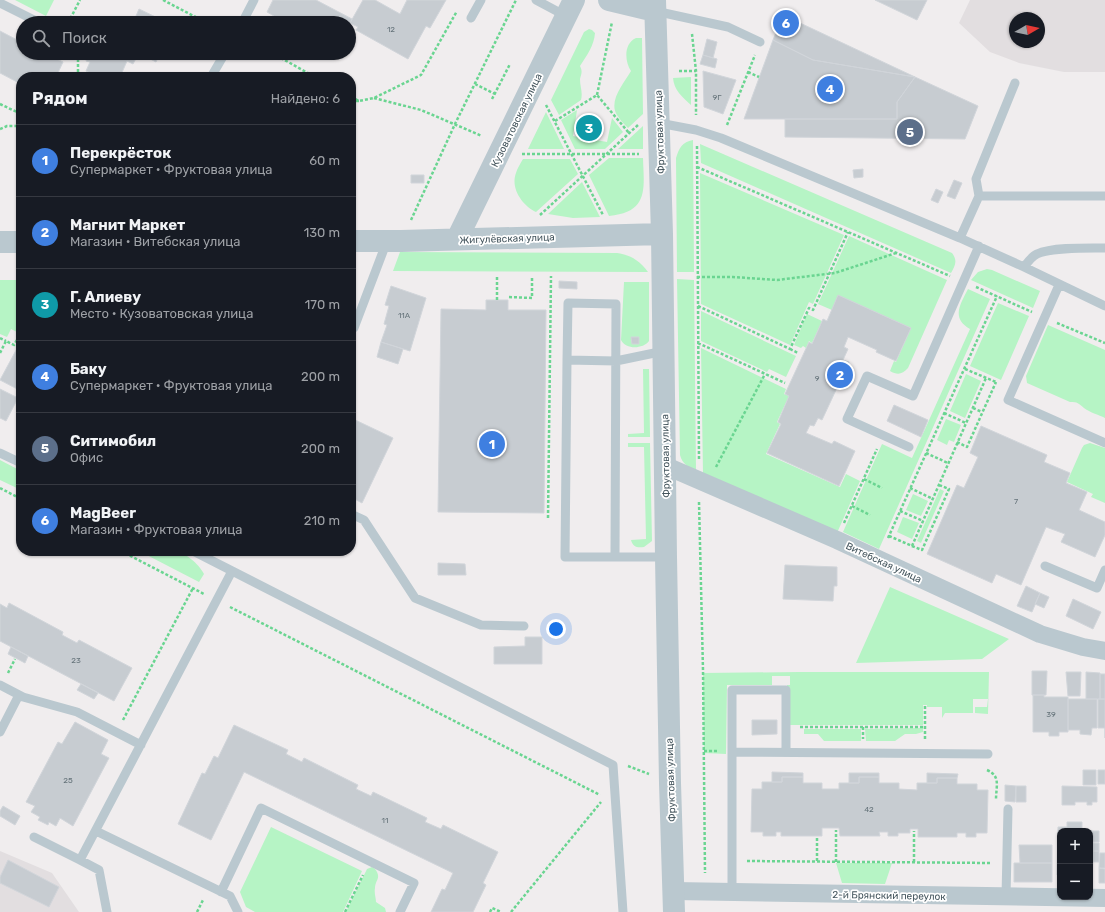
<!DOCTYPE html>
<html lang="ru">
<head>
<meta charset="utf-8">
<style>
	body { margin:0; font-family:Rubik,sans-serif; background:#242831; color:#f1f3f6 }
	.controls { position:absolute; right:12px; bottom:12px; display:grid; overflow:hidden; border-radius:8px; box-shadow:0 1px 3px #0004 }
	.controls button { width:36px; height:36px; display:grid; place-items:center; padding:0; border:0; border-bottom:1px solid #363941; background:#171b24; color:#f1f3f6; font:20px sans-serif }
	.compass { position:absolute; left:1009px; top:12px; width:36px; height:36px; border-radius:50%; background:#171b24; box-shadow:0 1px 3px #0004; rotate:81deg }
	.you { position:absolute; left:556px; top:629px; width:14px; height:14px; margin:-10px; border:3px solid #fff; border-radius:50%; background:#1a73e8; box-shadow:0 0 0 6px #1a73e833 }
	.badge { display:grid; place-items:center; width:26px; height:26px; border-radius:50%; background:#0590f3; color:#fff; font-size:13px; font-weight:700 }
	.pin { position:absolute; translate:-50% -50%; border:2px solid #fff; box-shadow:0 1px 4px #0006 }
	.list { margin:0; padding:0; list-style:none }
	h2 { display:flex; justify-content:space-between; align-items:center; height:52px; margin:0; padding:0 16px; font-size:17px }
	h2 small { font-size:13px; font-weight:400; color:#9ea1a6 }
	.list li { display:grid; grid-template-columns:26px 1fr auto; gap:12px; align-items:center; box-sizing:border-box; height:72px; padding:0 16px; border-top:1px solid #363941 }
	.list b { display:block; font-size:15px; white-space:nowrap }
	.list p { margin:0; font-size:13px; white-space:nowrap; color:#9ea1a6 }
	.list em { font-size:13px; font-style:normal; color:#9ea1a6 }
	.icon { flex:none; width:22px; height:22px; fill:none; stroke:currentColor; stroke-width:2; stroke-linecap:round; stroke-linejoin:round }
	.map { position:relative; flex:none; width:1105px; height:912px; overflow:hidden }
	.search { position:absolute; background:#171b24; box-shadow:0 1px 3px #0004; left:16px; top:16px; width:340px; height:44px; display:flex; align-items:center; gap:10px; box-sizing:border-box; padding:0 14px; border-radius:22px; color:#9ea1a6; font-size:15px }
	.panel { position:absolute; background:#171b24; box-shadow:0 1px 3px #0004; left:16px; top:72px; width:340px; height:484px; border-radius:16px }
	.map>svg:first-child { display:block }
	.education { fill:#e2dee0; fill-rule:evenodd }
	.green { fill:#b6f4c5 }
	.building { fill:#c7ccd1; stroke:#d1d5da }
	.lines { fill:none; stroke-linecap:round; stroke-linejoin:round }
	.path { stroke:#6ad591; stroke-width:2.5; stroke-dasharray:3 2; stroke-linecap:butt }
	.service { stroke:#bac8cf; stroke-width:9 }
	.minor { stroke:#bac8cf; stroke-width:18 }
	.tertiary { stroke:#bac8cf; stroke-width:22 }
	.labels { text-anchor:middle; stroke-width:3.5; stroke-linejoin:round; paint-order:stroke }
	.number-label { font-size:8px; fill:#65737a }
	.street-label { font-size:10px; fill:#44555d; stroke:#fff }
</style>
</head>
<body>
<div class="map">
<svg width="1105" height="912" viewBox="0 0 1105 912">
	<rect width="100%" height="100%" fill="#f0edee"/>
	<path class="education" d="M970,0H1105V72H1064L1019,63L990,52L959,23ZM1015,18H1039V42H1015Z
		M0,851L52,873L79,912H0Z"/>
	<path class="green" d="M15,0H54L46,16Z
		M589,29L592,30L595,33C594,46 587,55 580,66C583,72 581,74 580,79C580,87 583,92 581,100L559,115L551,100L584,32Z
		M636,38H642L643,114L628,128C624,124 620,120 617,115C608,101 624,83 631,71C625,62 623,44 636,38Z
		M691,77V105C682,97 674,90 673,78Z
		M577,110L573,136L607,142L612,118L623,132L605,149H575L561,120Z
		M546,112L564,149H528Z
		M643,126V149H618Z
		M693,140L694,272H677L676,158C679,148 682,142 693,140Z
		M700,144L952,253C958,261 955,266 951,273L701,163Z
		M609,158H643C644,189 649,212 609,216L589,175Z
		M523,159H570L578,174L536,212C523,206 510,189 516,173C517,169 520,164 523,159Z
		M700,173L844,235L813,304L809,302L790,345L701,304Z
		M582,182L600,217L573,218L548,214Z
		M849,236L947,280L908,368C902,375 897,375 890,371L894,361L896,362L911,328L839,296L832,310L818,304Z
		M400,252L617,253C631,255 640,261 648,272L393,271Z
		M987,269L992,270L1040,291L1033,308L971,280L978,272Z
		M677,279L694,280L696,471C689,467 682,464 680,455Z
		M0,280H21V325L17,332L11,329L7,337L0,334Z
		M624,282H649V341C643,349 626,350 621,340Z
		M968,289L990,299L879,549L843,532L882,444L912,458L970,329C951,318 960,305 968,289Z
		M998,303L1029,316L1001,380L970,366Z
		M701,311L796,356L786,377L769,369L767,372L701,341Z
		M807,314L822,321L812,343L809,341L806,348L803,346L801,348L794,345Z
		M1048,325L1105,350V418C1099,415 1089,412 1084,408C1078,403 1078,402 1070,402L1027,383L1026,376Z
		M701,348L786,389L784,394L789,396L777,422L780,424L766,454L840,487L846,474L860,481L837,533L703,474Z
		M643,369H649L650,437H628V434L644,433Z
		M966,374L981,381L965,418L950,411Z
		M946,419L961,425L954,442L949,440L947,445L937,440Z
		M628,443H650L652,541L644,547C637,548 633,547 631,540L646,539L644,447H628Z
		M1090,443L1105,448V503L1091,497L1093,494L1067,482L1082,448L1084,445Z
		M0,460L21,471V490L0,480Z
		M940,489L944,491L921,543L917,541Z
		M913,494L928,501L921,516L906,510Z
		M903,517L919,523L912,539L897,532Z
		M139,551C150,551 163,550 174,551C185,552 199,564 204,574L199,582Z
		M890,587L1009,639L982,659L856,663Z
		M799,672H989L988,714L975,713V707H987L988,699H973V713H945L942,718V707H927V705H923V725H787V685H790V676H772V685H727L726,754L704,753L703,673Z
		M923,728V732L916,734H905L895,741H866L865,729Z
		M804,729H861V741H824L818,734H804Z
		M271,827L362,871L343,912H255L246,907L240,892Z
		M836,863H892L885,884L842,883Z
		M372,867L375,869C382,878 375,880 375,888C374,893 376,898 376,902L385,908L386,912H346L367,869Z"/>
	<path class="building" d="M273,0H316L352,19L349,25V23H277L272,20L274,16L267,12Z
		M363,0H375L400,14L407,0H446L430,28L426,26L408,59L356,30L358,27L350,23Z
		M875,0H927L917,20Z
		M139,9L168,23H133Z
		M783,15L915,77L813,60L773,40Z
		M0,31L23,43V53H44L63,62L56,77H21V84L0,73Z
		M707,39L717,42L713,58L703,55Z
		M773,40L813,60L915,77L897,102V119H744Z
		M89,53H160L156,62L139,53L133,64L127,61L120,77H99L86,71L90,62L86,61Z
		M703,55L717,59L715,68L700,64Z
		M703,71L736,80L723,114L704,107Z
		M915,77L978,106L965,139L785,137V119H897V102Z
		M863,169V177L854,178L853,170Z
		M411,175H424V183H411Z
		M954,180L962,183L955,199L947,196Z
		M936,189L943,192L938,203L931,200Z
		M559,281L577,282V289L559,288Z
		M391,286L426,298L410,351L381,342L387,325L384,324L389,306L385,305Z
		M838,295L911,328L896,361L876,352L877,350L848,337L844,347L848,349L843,360L849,362L822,420L818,418L814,426L810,425L806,433L832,444L834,441L855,451L839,486L767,453L781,424L778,422L789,396L785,394L809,342L812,344L823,319L827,321Z
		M486,300H508V310H546L544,513L438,512L441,309L486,310Z
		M631,337H639V344H632Z
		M21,341V391L0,380Z
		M381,342L403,349L398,364L377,357Z
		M0,389L18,398L6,421L0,418Z
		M894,405L928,420L921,437L887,421Z
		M351,418L393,438L362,503L351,497Z
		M981,426L1047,455L1044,462L1070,473L1066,483L1087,492L1079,510L1105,522V535L1095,557L1061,542L1065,534L1046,527L1021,585L996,574L992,583L927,554L957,485L964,488L978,457L970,453Z
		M438,563L465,564L466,575H438Z
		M785,565L837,567V586H834L833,601L783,599Z
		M1026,586L1040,593L1032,612L1017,606Z
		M1040,593L1049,597L1044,608L1035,604Z
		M1073,599L1101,612L1093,629L1066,616Z
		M9,603L63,632L62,635L77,643L79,640L132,668L114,701L0,641V604L7,608Z
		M525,637H542V664H494V647L525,646Z
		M11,647L28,656L25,663L8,654Z
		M1032,671H1047L1046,695H1032Z
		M1066,672H1081L1080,696H1068Z
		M1086,672L1100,673V699H1086Z
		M1100,674H1105V699H1100Z
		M81,684L98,693L94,699L77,690Z
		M1033,695H1044V697H1068V732H1059V736H1049V732H1033Z
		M1068,699H1097V728H1092L1091,735L1080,734V730H1068Z
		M1098,699H1105V738V728H1098Z
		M752,720H777V734L752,735Z
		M75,722L108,740L101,754L109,758L73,826L60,818L56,826L49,822L48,825L38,820L40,817L31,812L35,806L26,802L58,742L62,744Z
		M234,725L288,750L286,754L302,762L304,758L358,785L356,789L371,796L373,792L427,818L425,822L441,829L443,825L498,852L483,883L486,885L473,912H431L442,889L445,890L453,873L244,772L211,840L178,824L202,773L205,774L214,756L218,758Z
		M1083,770H1096V785H1083Z
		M1098,770H1105V784H1098Z
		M772,772L803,773V777H782V782H772Z
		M849,773H879V777H859V783H849Z
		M927,773L958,774L957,778H937V783H927Z
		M782,777H803V783H822V789H839V783H859V777H879V783H899V789L917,790V783H937V778H957V784H977V790H988L987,833H976V837H966V833H957V837H918V829H910V833H898V836H888V832H879L880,836H840L839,828H822V836H781V832H776V836H763V832H751L752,789H762V782H782Z
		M1005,785L1016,786L1015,802L1005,801Z
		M1016,786H1026V802H1016Z
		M1062,786L1097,787V802H1092V805H1087V802H1075V805H1062Z
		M3,806L20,816L15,825L0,816V811Z
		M1067,822H1082V831H1060V875H1057L1058,827H1067Z
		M1090,831H1099V842H1090Z
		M1093,843H1099V851H1093Z
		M1090,844H1092V875H1090Z
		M1019,845H1052V863H1020Z
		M1093,851H1099V862H1093Z
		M1100,853H1105V868H1099Z
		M8,860L59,887L49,907L0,883V877Z
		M1014,863H1052V882H1014Z
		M1099,868L1105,869V883H1099Z"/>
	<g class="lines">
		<path class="path" d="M163,0L207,23
			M68,23L80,0
			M692,34L696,71V115
			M272,53L315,77
			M679,71H696
			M748,72L759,77
			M78,77V53
			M475,84L495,94
			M597,95L612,22
			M351,97L359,101L374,98L421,75L457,11
			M374,98L421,110L482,136
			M492,99L510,64
			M351,101H359
			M0,104L21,114
			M546,105L603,215
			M555,121L597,95L629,133
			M727,125L755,55
			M0,129L7,126H21
			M697,146L699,459
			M522,154H639
			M697,167L950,276
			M540,215L638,125
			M411,220L455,124L516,0
			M697,277H733L777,280L835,273L896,253
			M976,287L1032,312
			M509,297L532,298V276
			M497,300V276
			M698,306L790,349L809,308L813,310L848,232
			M1057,323L1105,343
			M0,338L6,341
			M698,343L785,383
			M790,349L798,353
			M0,353L6,341L14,345L21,333
			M965,369L996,382
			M973,408L982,412
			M944,413L966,423
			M957,442L967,447L996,382
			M926,453L948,463
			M716,467L765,374
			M864,479L882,488
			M0,488L21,499
			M910,488L933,499
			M699,502L703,670L705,873
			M852,506L870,515
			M900,511L923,521
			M548,518L551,276
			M844,523L877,449
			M889,536L912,546L986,378
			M888,538L997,296
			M912,546L922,550L949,489L939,485
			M121,551L204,594
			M230,607L600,795
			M8,673L15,659
			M123,720L193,588
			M800,727H925
			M863,727V739
			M925,739V706
			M704,751H717
			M628,766L649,774
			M987,770C1001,776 996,786 996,800
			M817,838V862
			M747,861L992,863
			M836,862V830
			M914,862V831
			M197,912L203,900
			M345,912L363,875
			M490,912L492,908L501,912
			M511,912L601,802"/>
		<path class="service" d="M536,0L566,16
			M0,3L40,23
			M655,11L728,27L760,42
			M471,18L481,0
			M242,23L254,0
			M211,77L225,53
			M659,123L696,130L721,138L960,238L1024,267C1027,263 1032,256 1037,254C1052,247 1087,248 1105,248
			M979,196L976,179L1015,83
			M960,238L979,196H1105
			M1024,267L1105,306
			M1059,285L1008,400L1105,443
			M354,328L387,241
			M664,351L616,361L567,360L565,557H666
			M567,360L568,303L616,304L615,557
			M909,447L847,419L867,376L913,396L979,246
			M0,453L21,463
			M351,514L364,520L415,598L481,625L524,626
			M193,551L613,765L623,912
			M1045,566L1097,588L1105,570
			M0,685L23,697L77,712L141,745
			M0,732L19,695
			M732,752V690H786V752
			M96,831L230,896L238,912
			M34,837L80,860L232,571
			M80,860L99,870L107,912
			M221,892L261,808L414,883L400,912
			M732,892V752L988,754
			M1006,896L1008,809"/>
		<path class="minor" d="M666,466L837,540L1040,634L1083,647L1105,651
			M674,891L1105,898"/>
		<path class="tertiary" d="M609,0L655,11
			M655,0L662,234L666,557L670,783L674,912
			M457,239L574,0
			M351,241H401L662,234
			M0,242H21"/>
	</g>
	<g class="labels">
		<g class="number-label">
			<text x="391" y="32">12</text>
			<text x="717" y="100">9Г</text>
			<text x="404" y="318">11А</text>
			<text x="817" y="381">9</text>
			<text x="1016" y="504">7</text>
			<text x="76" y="663">23</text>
			<text x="1051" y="717">39</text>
			<text x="68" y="783">25</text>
			<text x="869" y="812">42</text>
			<text x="385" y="823">11</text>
		</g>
		<g class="street-label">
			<text transform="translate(516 120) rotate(-64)" y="4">Кузоватовская улица</text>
			<text transform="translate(659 132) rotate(-92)" y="4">Фруктовая улица</text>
			<text transform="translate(507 238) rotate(-2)" y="4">Жигулёвская улица</text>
			<text transform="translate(665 456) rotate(-91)" y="4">Фруктовая улица</text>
			<text transform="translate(884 562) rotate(25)" y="4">Витебская улица</text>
			<text transform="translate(670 780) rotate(-92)" y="4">Фруктовая улица</text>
			<text transform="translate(889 895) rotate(1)" y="4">2-й Брянский переулок</text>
		</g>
	</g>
</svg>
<div class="controls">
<button>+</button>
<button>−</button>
</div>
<svg class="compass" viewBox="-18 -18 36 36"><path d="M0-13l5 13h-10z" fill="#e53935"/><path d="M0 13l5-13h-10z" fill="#9ea1a6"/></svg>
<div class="you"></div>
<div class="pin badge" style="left:492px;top:444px;background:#3f7fe0">1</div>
<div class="pin badge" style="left:840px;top:375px;background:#3f7fe0">2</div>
<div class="pin badge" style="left:589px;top:128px;background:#0f9aa8">3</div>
<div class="pin badge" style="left:830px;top:89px;background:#3f7fe0">4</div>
<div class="pin badge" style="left:910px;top:132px;background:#5c6f8a">5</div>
<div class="pin badge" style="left:786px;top:23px;background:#3f7fe0">6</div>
<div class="search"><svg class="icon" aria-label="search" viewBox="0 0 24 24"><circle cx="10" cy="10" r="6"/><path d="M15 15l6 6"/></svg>Поиск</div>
<section class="panel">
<h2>Рядом<small>Найдено: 6</small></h2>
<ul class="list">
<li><span class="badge" style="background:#3f7fe0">1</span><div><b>Перекрёсток</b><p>Супермаркет · Фруктовая улица</p></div><em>60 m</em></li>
<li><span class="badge" style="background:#3f7fe0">2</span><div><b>Магнит Маркет</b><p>Магазин · Витебская улица</p></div><em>130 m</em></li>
<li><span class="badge" style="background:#0f9aa8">3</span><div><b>Г. Алиеву</b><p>Место · Кузоватовская улица</p></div><em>170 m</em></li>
<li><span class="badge" style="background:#3f7fe0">4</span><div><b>Баку</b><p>Супермаркет · Фруктовая улица</p></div><em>200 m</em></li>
<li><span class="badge" style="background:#5c6f8a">5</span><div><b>Ситимобил</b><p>Офис</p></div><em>200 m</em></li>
<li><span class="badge" style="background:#3f7fe0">6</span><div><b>MagBeer</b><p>Магазин · Фруктовая улица</p></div><em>210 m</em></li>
</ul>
</section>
</div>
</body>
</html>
